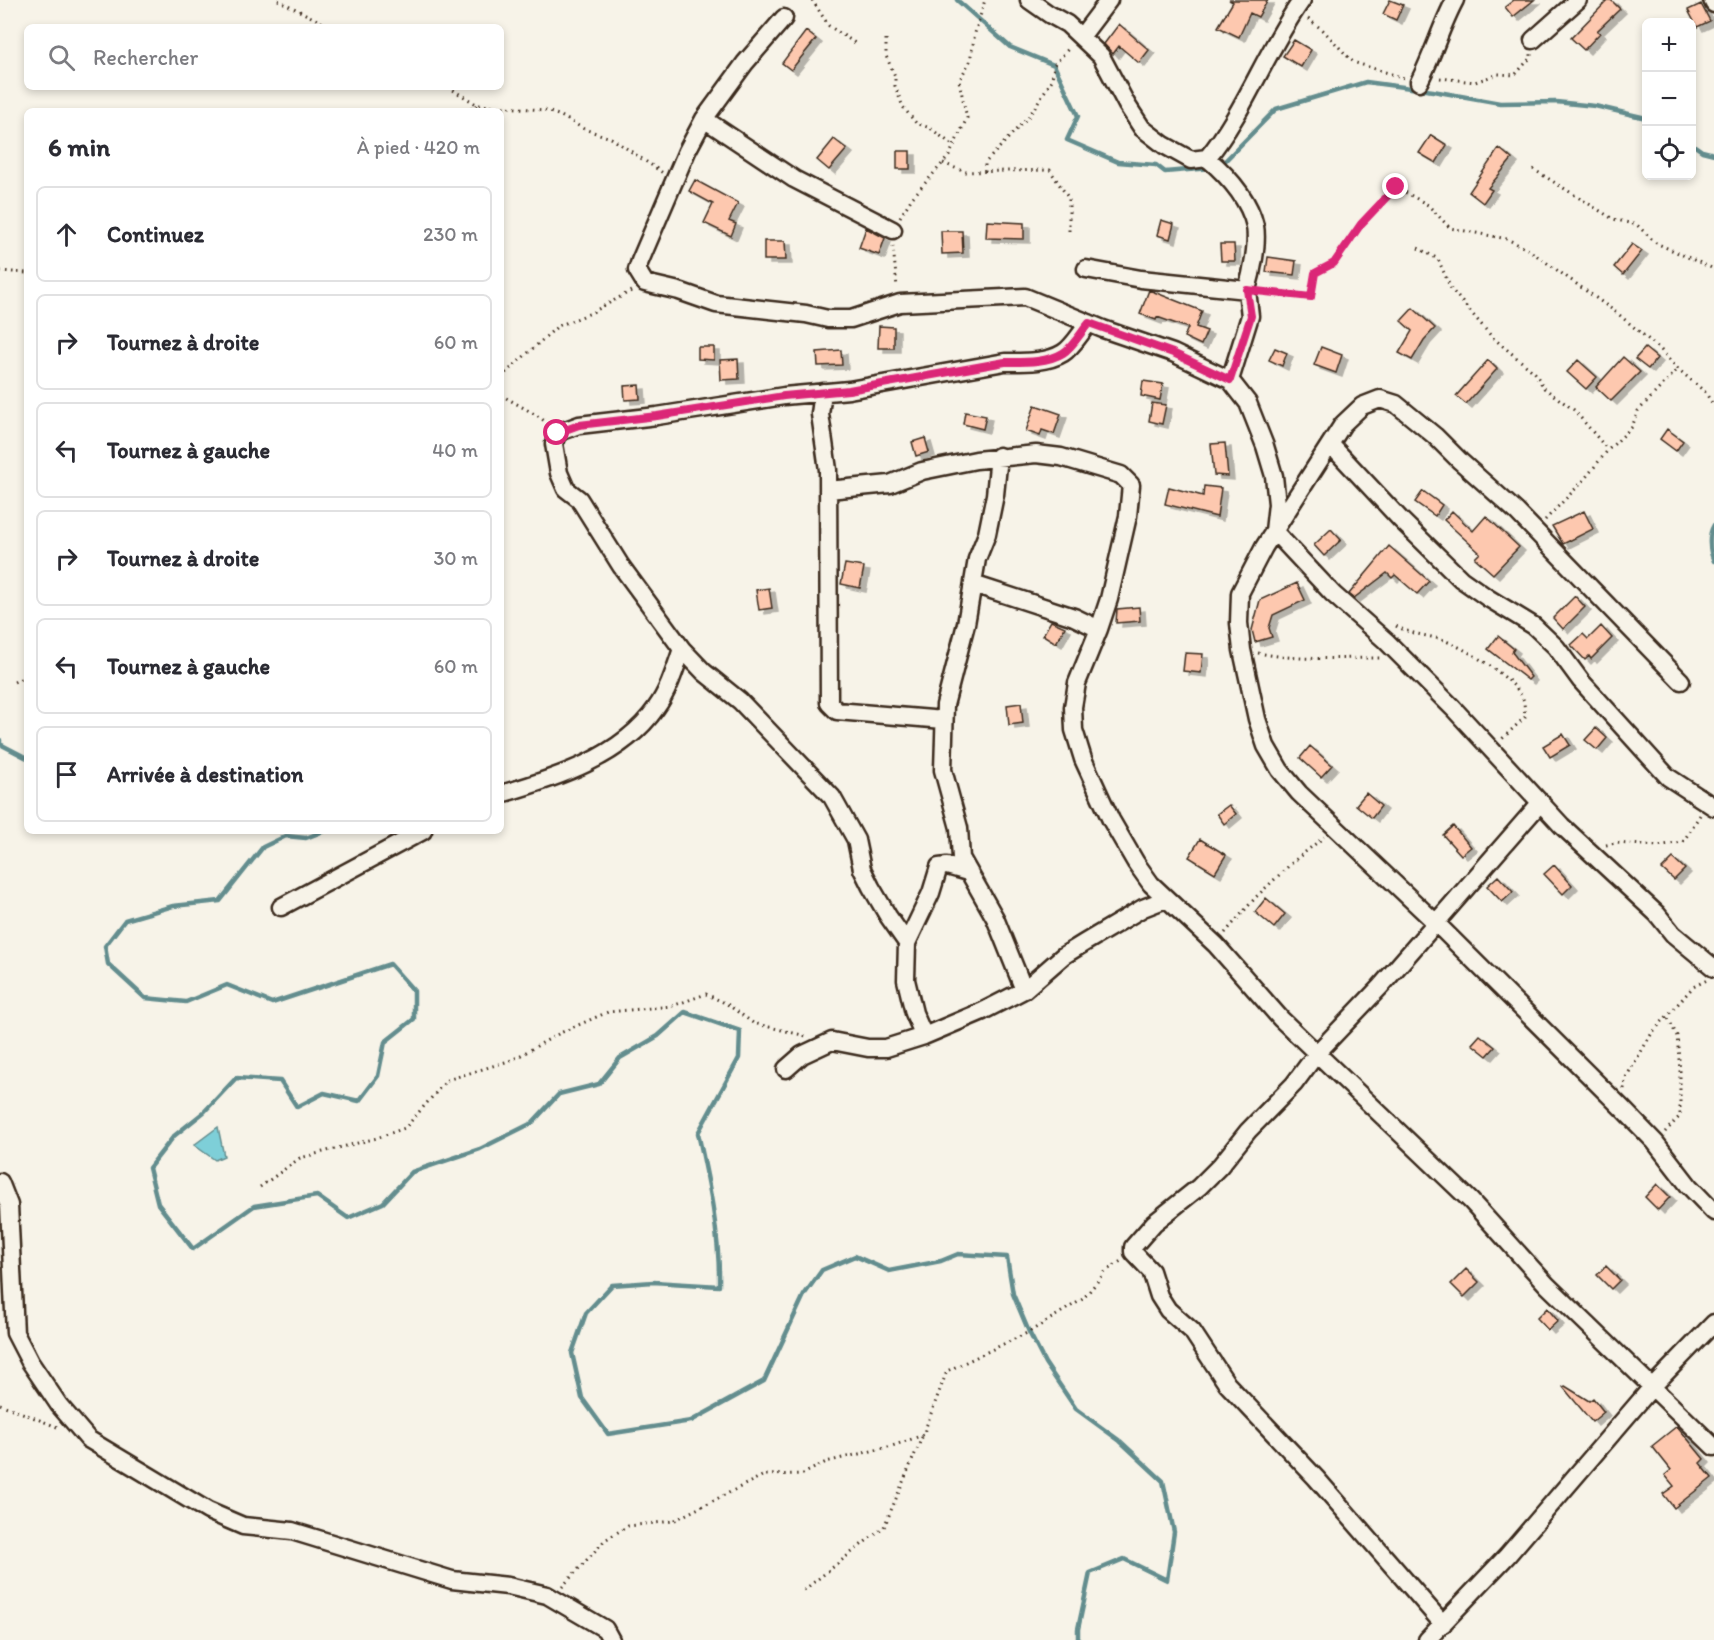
<!DOCTYPE html>
<html lang="fr">
<head>
<meta charset="utf-8">
<style>
	body { margin:0; font-family:Itim,sans-serif; background:#f2f2f3; color:#2b2b33 }
	.controls { position:absolute; right:18px; top:18px; display:grid; overflow:hidden; border-radius:9px; box-shadow:0 3px 9px #0003 }
	.controls button { width:54px; height:54px; display:grid; place-items:center; padding:0; border:0; border-bottom:2px solid #e1e1e2; background:#fff; color:#2b2b33; font:30px sans-serif }
	.stop { position:absolute; width:18px; height:18px; margin:-14px; border:4px solid #db2777; border-radius:50%; background:#fff }
	.stop.end { background:#db2777; border-color:#fff; box-shadow:0 2px 6px #0008 }
	.list { margin:0; padding:0; list-style:none }
	h2 { display:flex; justify-content:space-between; align-items:center; height:78px; margin:0; padding:0 24px; font-size:26px }
	h2 small { font-size:20px; font-weight:400; color:#7c7c81 }
	.list li { display:grid; grid-template-columns:39px 1fr auto; gap:18px; align-items:center; box-sizing:border-box; height:96px; margin:0 12px 12px; padding:0 12px; border:2px solid #e1e1e2; border-radius:9px }
	.list b { display:block; font-size:22px; white-space:nowrap }
	.list em { font-size:20px; font-style:normal; color:#7c7c81 }
	.icon { flex:none; width:33px; height:33px; fill:none; stroke:currentColor; stroke-width:2; stroke-linecap:round; stroke-linejoin:round }
	.map { position:relative; flex:none; width:1714px; height:1640px; overflow:hidden }
	.search { position:absolute; background:#fff; box-shadow:0 3px 9px #0003; left:24px; top:24px; width:480px; height:66px; display:flex; align-items:center; gap:15px; box-sizing:border-box; padding:0 21px; border-radius:9px; color:#7c7c81; font-size:22px }
	.panel { position:absolute; background:#fff; box-shadow:0 3px 9px #0003; left:24px; top:108px; width:480px; height:726px; border-radius:9px }
	.map>svg:first-child { display:block }
	.water { fill:#7ecfd8; stroke:#638d8e; stroke-width:1.5 }
	.lines { fill:none; stroke-linecap:round; stroke-linejoin:round }
	.stream { stroke:#638d8e; stroke-width:4.5 }
	.building { fill:#fdc8af; stroke:#3b2a1e; stroke-width:1.5; filter:url(#shadow) }
	.minor-casing { stroke:#3b2a1e; stroke-width:21 }
	.path { stroke:#3b2a1e; stroke-width:3; stroke-dasharray:1.5 4.5; stroke-linecap:butt }
	.minor { stroke:#f7f3e8; stroke-width:16 }
	.route { stroke:#db2777; stroke-width:8 }
</style>
</head>
<body>
<div class="map">
<svg width="1714" height="1640" viewBox="0 0 1714 1640">
	<defs>
		<filter id="shadow"><feDropShadow dx="6" dy="4" stdDeviation="0" flood-color="#0004"/></filter>
	</defs>
	<rect width="100%" height="100%" fill="#f7f3e8"/>
	<filter id="ink" filterUnits="userSpaceOnUse"><feTurbulence type="fractalNoise" baseFrequency=".0167" numOctaves="2"/><feDisplacementMap in="SourceGraphic" scale="12" xChannelSelector="R" yChannelSelector="G"/><feConvolveMatrix kernelMatrix="1 2 1 2 8 2 1 2 1" color-interpolation-filters="sRGB"/></filter>
	<g filter="url(#ink)">
		<path class="water" d="M218,1127L224,1156L215,1160L194,1145Z"/>
		<g class="lines">
			<path class="stream" d="M957,0L1010,47L1054,65L1078,116L1067,140L1118,162L1156,165L1165,172L1211,168
				M1692,144L1702,151L1714,154
				M1221,165L1276,109L1366,82L1433,91L1500,103L1556,102L1595,106L1646,118
				M1714,525C1708,535 1709,550 1714,561
				M0,740V744L27,758
				M324,831L306,838L286,836L263,847L220,901L173,906L125,920L105,946L108,964L145,998L186,1002L227,985L272,1003L390,964L414,991V1019L385,1042L378,1076L359,1101L324,1093L297,1107L280,1081L236,1078L204,1112L174,1136L149,1168L158,1204L193,1249L254,1206L317,1196L348,1218L383,1203L412,1172L480,1149L532,1123L559,1094L599,1084L620,1058L658,1036L685,1012L740,1031L739,1058L698,1133C709,1183 720,1234 719,1286L653,1282L612,1285L586,1313L572,1353L582,1398L608,1434L691,1421L764,1381L804,1295L822,1270L855,1256L889,1271L941,1261L958,1254L1007,1257L1013,1294L1029,1332L1045,1363L1076,1409L1120,1441L1163,1481L1174,1532L1167,1580L1124,1559L1090,1573L1078,1629V1640"/>
		</g>
		<path class="building" d="M1229,0H1268L1258,17L1250,13L1239,37L1218,27L1233,2Z
			M1390,0L1403,5L1396,20L1383,14Z
			M1514,0H1534L1513,17L1505,7Z
			M1608,0H1611L1620,9L1597,31L1600,33L1584,50L1571,38Z
			M1701,4L1710,21L1697,27L1688,10Z
			M1119,24L1149,50L1139,63L1119,46L1113,54L1104,44Z
			M806,31L816,39L791,70L782,63Z
			M1294,40L1311,50L1301,67L1283,56Z
			M1431,135L1447,145L1436,163L1419,153Z
			M834,139L847,149L829,170L817,160Z
			M1499,148L1512,159L1488,188L1492,190L1483,203L1469,192Z
			M897,151H910V169H897Z
			M695,180L738,203L729,221L736,224L731,236L704,223L713,204L689,191Z
			M1161,220L1174,224L1170,239L1157,235Z
			M987,221L1024,223V239L986,238Z
			M866,228L885,238L879,255L859,248Z
			M941,231H962L963,253L942,254Z
			M764,241H785L786,260H764Z
			M1220,244H1234L1235,261H1221Z
			M1632,244L1642,251L1623,275L1614,267Z
			M1268,257L1296,261L1294,275L1266,272Z
			M1149,290L1202,311L1196,327L1207,331L1201,345L1184,337L1188,328L1157,317L1156,320L1140,314Z
			M1413,308L1435,328L1424,340L1412,360L1399,353L1412,331L1401,321Z
			M879,326L894,327V348H878Z
			M698,347H714V360L698,359Z
			M1321,347L1342,355L1336,373L1314,365Z
			M1275,348L1287,353L1282,366L1269,360Z
			M1645,348L1657,358L1648,369L1635,359Z
			M841,350L842,365L818,366L817,352Z
			M1623,357L1640,372L1611,401L1596,387Z
			M738,359L739,379L721,380L720,360Z
			M1488,360L1497,369L1466,404L1456,396Z
			M1578,360L1597,377L1586,389L1567,372Z
			M1143,381L1163,384L1160,400L1141,396Z
			M639,385L640,399L625,400L624,386Z
			M1152,403L1166,405L1162,424L1149,421Z
			M1035,405L1061,414L1054,434L1042,430L1040,436L1026,431Z
			M965,412L986,416L983,429L963,424Z
			M1667,429L1683,441L1676,451L1660,439Z
			M925,438L929,452L916,456L912,442Z
			M1225,443L1228,476L1214,475L1211,444Z
			M1204,486L1221,488L1217,517L1165,504L1169,487L1203,496Z
			M1423,491L1442,505L1435,516L1415,502Z
			M1452,511L1473,531L1486,516L1519,547L1493,574L1475,558L1480,553L1444,520Z
			M1584,511L1593,529L1563,544L1552,526Z
			M1331,529L1341,540L1324,556L1314,545Z
			M1389,546L1429,581L1417,594L1395,575L1392,578L1387,573L1354,598L1349,594Z
			M845,564L864,567L860,588L841,584Z
			M1297,583L1305,600L1273,615L1269,628L1272,637L1255,642L1252,630L1260,600Z
			M769,588L772,608L759,610L756,590Z
			M1575,596L1585,607L1563,629L1553,618Z
			M1139,607L1140,621L1116,623L1117,609Z
			M1051,621L1065,627L1056,643L1043,635Z
			M1601,626L1612,638L1591,659L1589,656L1585,660L1571,645L1583,634L1588,639Z
			M1498,636L1514,649L1512,652L1531,677L1528,680L1488,649Z
			M1185,653L1203,654L1201,673L1183,671Z
			M1021,703L1023,723L1009,725L1007,705Z
			M1596,728L1607,738L1597,750L1585,740Z
			M1563,734L1570,745L1550,757L1543,746Z
			M1310,746L1332,765L1321,777L1300,758Z
			M1366,793L1381,806L1372,818L1356,805Z
			M1229,805L1236,814L1224,824L1217,814Z
			M1453,826L1471,847L1461,855L1443,835Z
			M1200,839L1226,855L1215,873L1189,857Z
			M1673,858L1685,869L1674,880L1662,869Z
			M1554,865L1572,885L1563,894L1544,874Z
			M1498,876L1513,892L1502,902L1487,886Z
			M1266,898L1285,914L1274,928L1255,912Z
			M1480,1035L1495,1047L1487,1056L1472,1044Z
			M1657,1184L1670,1197L1658,1210L1645,1197Z
			M1606,1266L1620,1280L1611,1289L1597,1275Z
			M1466,1269L1479,1282L1464,1297L1451,1284Z
			M1547,1308L1558,1321L1548,1330L1537,1318Z
			M1565,1386L1589,1401L1593,1398L1604,1412L1592,1422L1563,1387Z
			M1677,1426L1704,1459L1700,1463L1712,1478L1674,1508L1663,1494L1674,1486L1665,1475L1671,1470L1652,1446Z"/>
		<g class="lines">
			<g class="minor-casing">
				<path id="minor" d="M1029,0L1049,14L1067,24L1101,56L1127,105L1142,128L1164,145L1191,160L1207,158C1245,112 1266,50 1302,0
					M1712,0L1714,4
					M784,18L745,63L704,119L687,151L640,261L637,270L645,283L679,291L716,304L806,314L828,319H851L900,303L1025,297L1103,329L1173,353L1230,380L1248,403L1265,446L1274,476L1277,504L1274,531L1333,594L1386,641L1453,708L1562,826L1657,914L1673,934L1714,968
					M1081,37L1109,0
					M1533,40L1578,0
					M1419,82C1433,55 1441,26 1455,0
					M704,119L794,179L893,230
					M1207,158C1227,175 1249,199 1255,226C1258,243 1252,273 1247,290
					M1086,269L1141,279L1247,290L1250,316L1230,380
					M823,392L820,414L828,470L829,703L837,711L944,720
					M1330,444L1401,520L1461,579L1488,598L1534,626L1556,647L1581,681L1668,777L1714,807
					M999,456L995,495L987,534L977,559L966,624L945,705L943,770L959,828L961,858L995,918L1024,990
					M828,490L890,484L922,471L976,460L1036,454L1061,457L1121,475L1131,485L1128,516L1109,599L1099,629L1077,683L1073,707L1074,730L1083,759L1111,820L1136,863L1151,884L1216,945L1281,1019L1471,1201L1547,1285L1714,1447
					M973,584L1074,617L1099,629
					M1681,681L1517,512L1460,461L1435,436L1396,404L1380,399L1362,406L1343,424L1264,547L1240,593L1239,623L1242,650L1257,719L1266,746L1280,770L1299,793L1436,923L1623,1109L1655,1142L1689,1186L1714,1212
					M501,794C556,778 622,757 656,708C669,690 675,669 682,649
					M281,907L423,831
					M907,943L888,916L871,887L862,869L856,840L832,797L740,701L704,672L682,649L621,566L579,499L566,489L559,473L554,444L557,433L579,425L657,416L784,396L849,390L1005,362C1023,362 1047,363 1063,353C1073,347 1081,332 1089,323
					M924,1036L914,1013L906,980L907,943L931,893L939,867L947,866L968,872
					M786,1069L802,1055L832,1041L868,1048H886L924,1036L983,1011L1024,990L1063,956L1084,943L1143,908L1166,899
					M0,1182L9,1205L15,1333L30,1362L59,1405L88,1439L208,1511L243,1526L292,1531L452,1580L508,1586L547,1595L605,1629L611,1640
					M1443,1624L1316,1478L1227,1384L1192,1331L1168,1310L1159,1296L1151,1271L1133,1252V1247L1154,1223L1199,1187L1220,1166L1248,1131L1294,1084L1317,1053L1380,987L1541,802
					M1427,1640L1507,1556L1652,1387L1714,1323"/>
			</g>
			<path class="path" d="M278,0L331,27
				M812,0L829,26L855,43
				M1308,19L1323,30L1353,62L1404,78
				M886,39V56L895,76V86L903,107L916,123L930,128L954,146
				M1440,78L1475,82L1498,74L1515,75L1531,57V54
				M448,87L478,105L544,110L561,116L584,129L611,138L663,173
				M465,111L478,105
				M943,163L965,172L1050,170L1069,199V231
				M1533,169L1613,219L1637,225L1656,243L1714,269
				M985,172V163L1029,116L1052,80L1054,65L1069,48
				M900,217L912,198L949,156L967,118L959,81L970,61L975,33L985,0
				M893,246L897,287
				M1418,248L1438,259L1451,289L1492,337L1535,373L1544,388L1574,410L1608,450
				M0,271L27,273
				M1262,292L1311,297L1315,273L1333,263L1361,224L1396,187L1428,205L1450,228L1507,239L1529,250L1617,313L1660,349L1678,369L1705,392L1714,406
				M501,377L558,326L591,313L633,290
				M501,395L538,416L547,423
				M1545,520L1583,481L1608,450L1632,427L1638,411L1678,369
				M1396,626C1410,634 1425,635 1440,639C1461,645 1515,678 1523,699C1525,703 1524,712 1525,717L1502,739
				M1258,653C1299,661 1339,658 1380,658
				M14,682L27,676
				M1606,845L1616,843L1657,846L1683,842L1700,815
				M1225,933L1256,897L1294,861L1324,837
				M1624,1089L1625,1079L1652,1033L1693,987L1707,980
				M1665,1132L1680,1116V1071L1677,1036L1667,1016
				M260,1187L300,1158L377,1138L405,1128L447,1080L512,1060L560,1033L608,1012L672,1006L706,994L727,1004L753,1023L806,1036
				M0,1404L57,1427
				M562,1587L605,1540L628,1526L673,1521L764,1475L803,1474L826,1462L892,1446L923,1435L947,1371L1029,1332L1083,1299L1106,1271L1121,1261
				M804,1590L884,1527L923,1435"/>
			<use href="#minor" class="minor"/>
		</g>
	</g>
	<g class="lines" filter="url(#ink)">
		<path class="route" d="M557,433L579,425L657,416L784,396L849,390L1005,362C1023,362 1047,363 1063,353C1073,347 1081,332 1089,323L1173,353L1230,380L1251,316L1247,290L1311,297L1315,273L1334,263L1361,224L1396,187"/>
	</g>
</svg>
<div class="controls">
<button>+</button>
<button>−</button>
<button><svg class="icon" aria-label="locate" viewBox="0 0 24 24"><circle cx="12" cy="12" r="6"/><path d="M12 2v4M12 18v4M2 12h4M18 12h4"/></svg></button>
</div>
<div class="stop" style="left:557px;top:433px"></div>
<div class="stop end" style="left:1396px;top:187px"></div>
<div class="search"><svg class="icon" aria-label="search" viewBox="0 0 24 24"><circle cx="10" cy="10" r="6"/><path d="M15 15l6 6"/></svg>Rechercher</div>
<section class="panel">
<h2>6 min<small>À pied · 420 m</small></h2>
<ul class="list">
<li><svg class="icon" aria-label="ahead" viewBox="0 0 24 24"><path d="M12 20V5M6 11l6-6 6 6"/></svg><div><b>Continuez</b></div><em>230 m</em></li>
<li><svg class="icon" aria-label="right" viewBox="0 0 24 24"><path d="M7 20v-9h11M14 6l5 5-5 5"/></svg><div><b>Tournez à droite</b></div><em>60 m</em></li>
<li><svg class="icon" aria-label="left" viewBox="0 0 24 24"><path d="M17 20v-9H6M10 6l-5 5 5 5"/></svg><div><b>Tournez à gauche</b></div><em>40 m</em></li>
<li><svg class="icon" aria-label="right" viewBox="0 0 24 24"><path d="M7 20v-9h11M14 6l5 5-5 5"/></svg><div><b>Tournez à droite</b></div><em>30 m</em></li>
<li><svg class="icon" aria-label="left" viewBox="0 0 24 24"><path d="M17 20v-9H6M10 6l-5 5 5 5"/></svg><div><b>Tournez à gauche</b></div><em>60 m</em></li>
<li><svg class="icon" aria-label="arrive" viewBox="0 0 24 24"><path d="M6 21V4h12l-3 4 3 4H6"/></svg><div><b>Arrivée à destination</b></div></li>
</ul>
</section>
</div>
</body>
</html>
